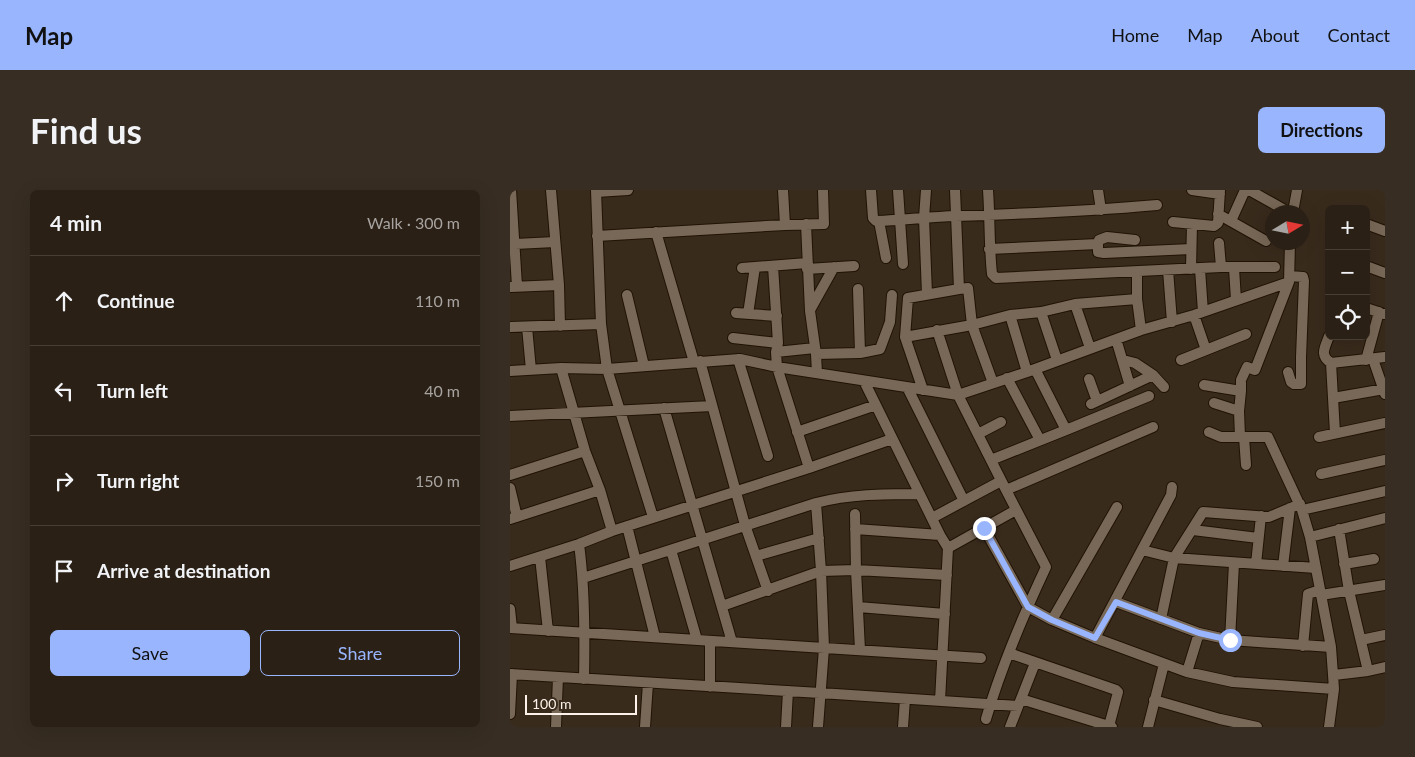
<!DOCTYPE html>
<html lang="en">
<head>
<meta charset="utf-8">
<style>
	body { margin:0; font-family:Lato,sans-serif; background:#372d22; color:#f1f3f6 }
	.controls { position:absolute; right:15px; top:15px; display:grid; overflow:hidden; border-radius:8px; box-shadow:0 5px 20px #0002 }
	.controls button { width:45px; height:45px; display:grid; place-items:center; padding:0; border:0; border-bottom:1px solid #473e34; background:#2b2015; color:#f1f3f6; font:25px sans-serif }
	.compass { position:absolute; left:755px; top:15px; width:45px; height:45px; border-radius:50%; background:#2b2015; box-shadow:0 5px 20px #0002; rotate:80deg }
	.scale { position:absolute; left:15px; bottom:12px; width:112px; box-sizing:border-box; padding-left:5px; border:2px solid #fcf2e9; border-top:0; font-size:14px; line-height:18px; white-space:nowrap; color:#fcf2e9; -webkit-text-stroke:4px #392b1c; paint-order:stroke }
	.stop { position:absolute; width:15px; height:15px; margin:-11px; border:4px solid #98b5fd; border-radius:50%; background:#fff }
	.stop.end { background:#98b5fd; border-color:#fff; box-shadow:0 1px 5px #0008 }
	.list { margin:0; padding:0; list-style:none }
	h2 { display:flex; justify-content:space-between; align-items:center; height:65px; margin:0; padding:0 20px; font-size:21px }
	h2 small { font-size:16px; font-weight:400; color:#a6a3a0 }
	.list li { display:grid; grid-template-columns:32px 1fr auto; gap:15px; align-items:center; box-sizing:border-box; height:90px; padding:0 20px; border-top:1px solid #473e34 }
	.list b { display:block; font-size:19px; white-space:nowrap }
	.list em { font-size:16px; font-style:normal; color:#a6a3a0 }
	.actions { display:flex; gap:10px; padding:15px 20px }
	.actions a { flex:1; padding:11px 0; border:1px solid #98b5fd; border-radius:8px; text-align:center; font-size:18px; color:#98b5fd }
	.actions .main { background:#98b5fd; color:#111 }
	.icon { flex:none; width:28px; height:28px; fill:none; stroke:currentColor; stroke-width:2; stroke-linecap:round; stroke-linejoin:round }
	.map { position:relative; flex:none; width:875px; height:537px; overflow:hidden; border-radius:8px }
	header { display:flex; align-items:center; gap:30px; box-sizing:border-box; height:70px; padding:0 25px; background:#98b5fd; color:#111 }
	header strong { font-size:24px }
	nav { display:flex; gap:28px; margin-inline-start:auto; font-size:18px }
	.intro { display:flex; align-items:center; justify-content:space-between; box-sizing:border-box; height:120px; padding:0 30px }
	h1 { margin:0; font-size:35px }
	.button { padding:12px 22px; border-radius:8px; background:#98b5fd; color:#111; font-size:18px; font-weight:700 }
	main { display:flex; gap:30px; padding:0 30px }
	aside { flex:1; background:#2b2015; border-radius:8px; box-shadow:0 5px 20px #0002 }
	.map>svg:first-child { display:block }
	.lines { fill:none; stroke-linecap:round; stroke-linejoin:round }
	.minor-casing { stroke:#201305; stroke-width:12 }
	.minor { stroke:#786857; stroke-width:10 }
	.route { stroke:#98b5fd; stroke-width:6 }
</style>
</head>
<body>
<header>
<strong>Map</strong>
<nav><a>Home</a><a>Map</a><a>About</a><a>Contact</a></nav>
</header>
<div class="intro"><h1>Find us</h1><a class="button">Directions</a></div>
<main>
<aside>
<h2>4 min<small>Walk · 300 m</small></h2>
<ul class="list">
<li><svg class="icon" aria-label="ahead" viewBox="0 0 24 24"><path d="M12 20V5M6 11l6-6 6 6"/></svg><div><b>Continue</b></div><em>110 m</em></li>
<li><svg class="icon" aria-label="left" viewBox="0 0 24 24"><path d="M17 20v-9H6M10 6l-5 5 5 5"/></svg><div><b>Turn left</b></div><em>40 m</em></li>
<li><svg class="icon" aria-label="right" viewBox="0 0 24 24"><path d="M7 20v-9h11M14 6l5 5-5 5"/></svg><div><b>Turn right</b></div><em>150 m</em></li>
<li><svg class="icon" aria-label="arrive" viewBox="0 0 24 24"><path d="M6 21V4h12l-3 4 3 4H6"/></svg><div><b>Arrive at destination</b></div></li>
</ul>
<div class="actions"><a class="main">Save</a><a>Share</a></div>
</aside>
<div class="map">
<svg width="875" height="537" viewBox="0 0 875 537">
	<rect width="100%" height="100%" fill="#392b1c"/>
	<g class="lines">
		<g class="minor-casing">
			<path id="minor" d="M1,0L7,96
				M41,0L49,95L50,136
				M86,0L91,134L97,179L143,327
				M273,0L275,35
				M361,0L363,28L366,31C393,30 419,27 446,26C513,24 580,21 647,15
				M388,0L393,74
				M416,0L414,28L417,104
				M445,0L449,99
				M478,0C480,28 479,56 482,84L486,88L711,77H765
				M588,0L591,20
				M682,0L710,4
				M739,0L773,19
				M86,2L118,0
				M783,22L787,0
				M708,24L756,51
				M369,31L376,68
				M721,31L735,0
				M663,32L704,36L708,33L710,0
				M296,34L300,121L306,164L307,183
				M856,34L875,41
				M146,42L184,172
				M87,46L275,35L314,34L313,0
				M709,53L711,77
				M5,54L45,52
				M588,54V62L594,63L681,59
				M479,59L588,54L589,50L597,47L625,50
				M263,76L268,153L266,162L267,177L299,278
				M856,76L875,83
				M232,78L297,73
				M724,78L726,110
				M297,79L344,76
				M681,79L682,34
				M690,79L693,122
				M658,80L662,132
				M627,82V109L631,140
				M1,97L49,95
				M348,99L350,163
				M117,105L134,176
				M565,114L580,158
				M856,118L874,124
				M300,120L324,77
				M531,122L547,170
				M226,123L267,126
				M238,124L245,77
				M500,125L517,182
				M684,125L696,160
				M0,137L91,134
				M17,137L21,180
				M427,140L448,205L496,300L536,377C513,426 491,477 476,529
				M819,146C815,158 809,165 821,173L875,167
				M395,147L462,135L500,125L531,122L565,114L627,109
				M223,148L268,153
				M606,149L620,196
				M266,162L305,158
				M306,164L350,163L370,159L380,132L382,105
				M228,169L258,266
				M863,169L875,204
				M613,170L625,173L643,185L654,197
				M671,170L736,144
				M856,170L869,122
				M190,171L235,335L258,401
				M821,173L825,243
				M51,178L75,261L90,300L102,341
				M0,181L51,178L97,179L230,169L267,177L448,205L517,182L631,140L684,125L779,92
				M778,182L781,192L784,194H791V167L794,91L793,87L780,86
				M497,188L530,250
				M579,189L587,211
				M354,191L430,345
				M694,195L731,201
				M397,197L454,311
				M413,200L395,147L398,108L449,99L458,98L462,135L483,193
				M823,208L875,199
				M704,213L729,221
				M581,214L643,185
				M154,218L222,452
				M0,226L202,216
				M556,240L639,206
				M287,242L366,215
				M699,242L711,247H758L792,320L800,347L821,457L824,499L819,537
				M468,244L491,232
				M730,247L729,221L731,201V190L737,177L745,180L779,92L780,52
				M734,247L736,275
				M809,247L875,233
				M481,270L556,240L525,179
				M811,284L875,270
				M0,285L75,261
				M0,298L7,327
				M496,300L643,237
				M306,313C340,304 374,304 409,304
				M792,320L875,301
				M345,324L346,380L350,460
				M422,328L491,291
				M0,329L90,300
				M117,336L145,447
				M474,338L518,417L542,430L585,448L677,482L723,492L824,499
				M345,339L430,345L438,358
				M829,339L839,401L858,481
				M683,340L748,348
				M800,347L875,328
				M69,354C75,399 75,443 74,489
				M161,360L187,450
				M632,360L664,368L806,378
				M246,366L309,348
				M30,367L38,441
				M746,374L751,326
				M834,374L864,369
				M0,376L69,354L102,341L299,278L382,249
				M773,376L780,318
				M73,388L306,313L311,381L314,458L308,537
				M811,405L875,395
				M606,412L689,443L720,450L821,457
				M212,416L311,381L346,380L437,385
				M348,417L435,424
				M0,419L2,438
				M651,429L664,368L693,322L759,327L790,314
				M542,430L607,317
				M0,438L471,468
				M585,448L661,305L662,297
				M720,450L724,373
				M851,450L875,445
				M793,456L798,404L810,400
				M499,463L606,500L608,502L599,536
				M677,482L689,443
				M0,484L310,503L508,516
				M824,485L858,481L875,477
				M200,497V451
				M511,509L602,537
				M644,510L710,529L747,537
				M430,511L438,358L506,320
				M0,524L2,484
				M46,537L48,487
				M135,537L138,493
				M276,537L278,501
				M393,537L395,509
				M500,537L525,473
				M638,537L654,474"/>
		</g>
		<use href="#minor" class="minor"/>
	</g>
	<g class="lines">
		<path class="route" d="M474,338L518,417L542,430L585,448L606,412L689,443L720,450"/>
	</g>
</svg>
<div class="controls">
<button>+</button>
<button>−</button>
<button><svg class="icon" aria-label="locate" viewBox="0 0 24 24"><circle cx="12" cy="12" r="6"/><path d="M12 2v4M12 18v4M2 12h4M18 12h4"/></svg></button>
</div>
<svg class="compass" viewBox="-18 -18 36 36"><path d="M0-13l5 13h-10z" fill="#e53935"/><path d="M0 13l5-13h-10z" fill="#a6a3a0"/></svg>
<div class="scale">100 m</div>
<div class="stop" style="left:720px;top:450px"></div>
<div class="stop end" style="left:474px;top:338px"></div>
</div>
</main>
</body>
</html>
